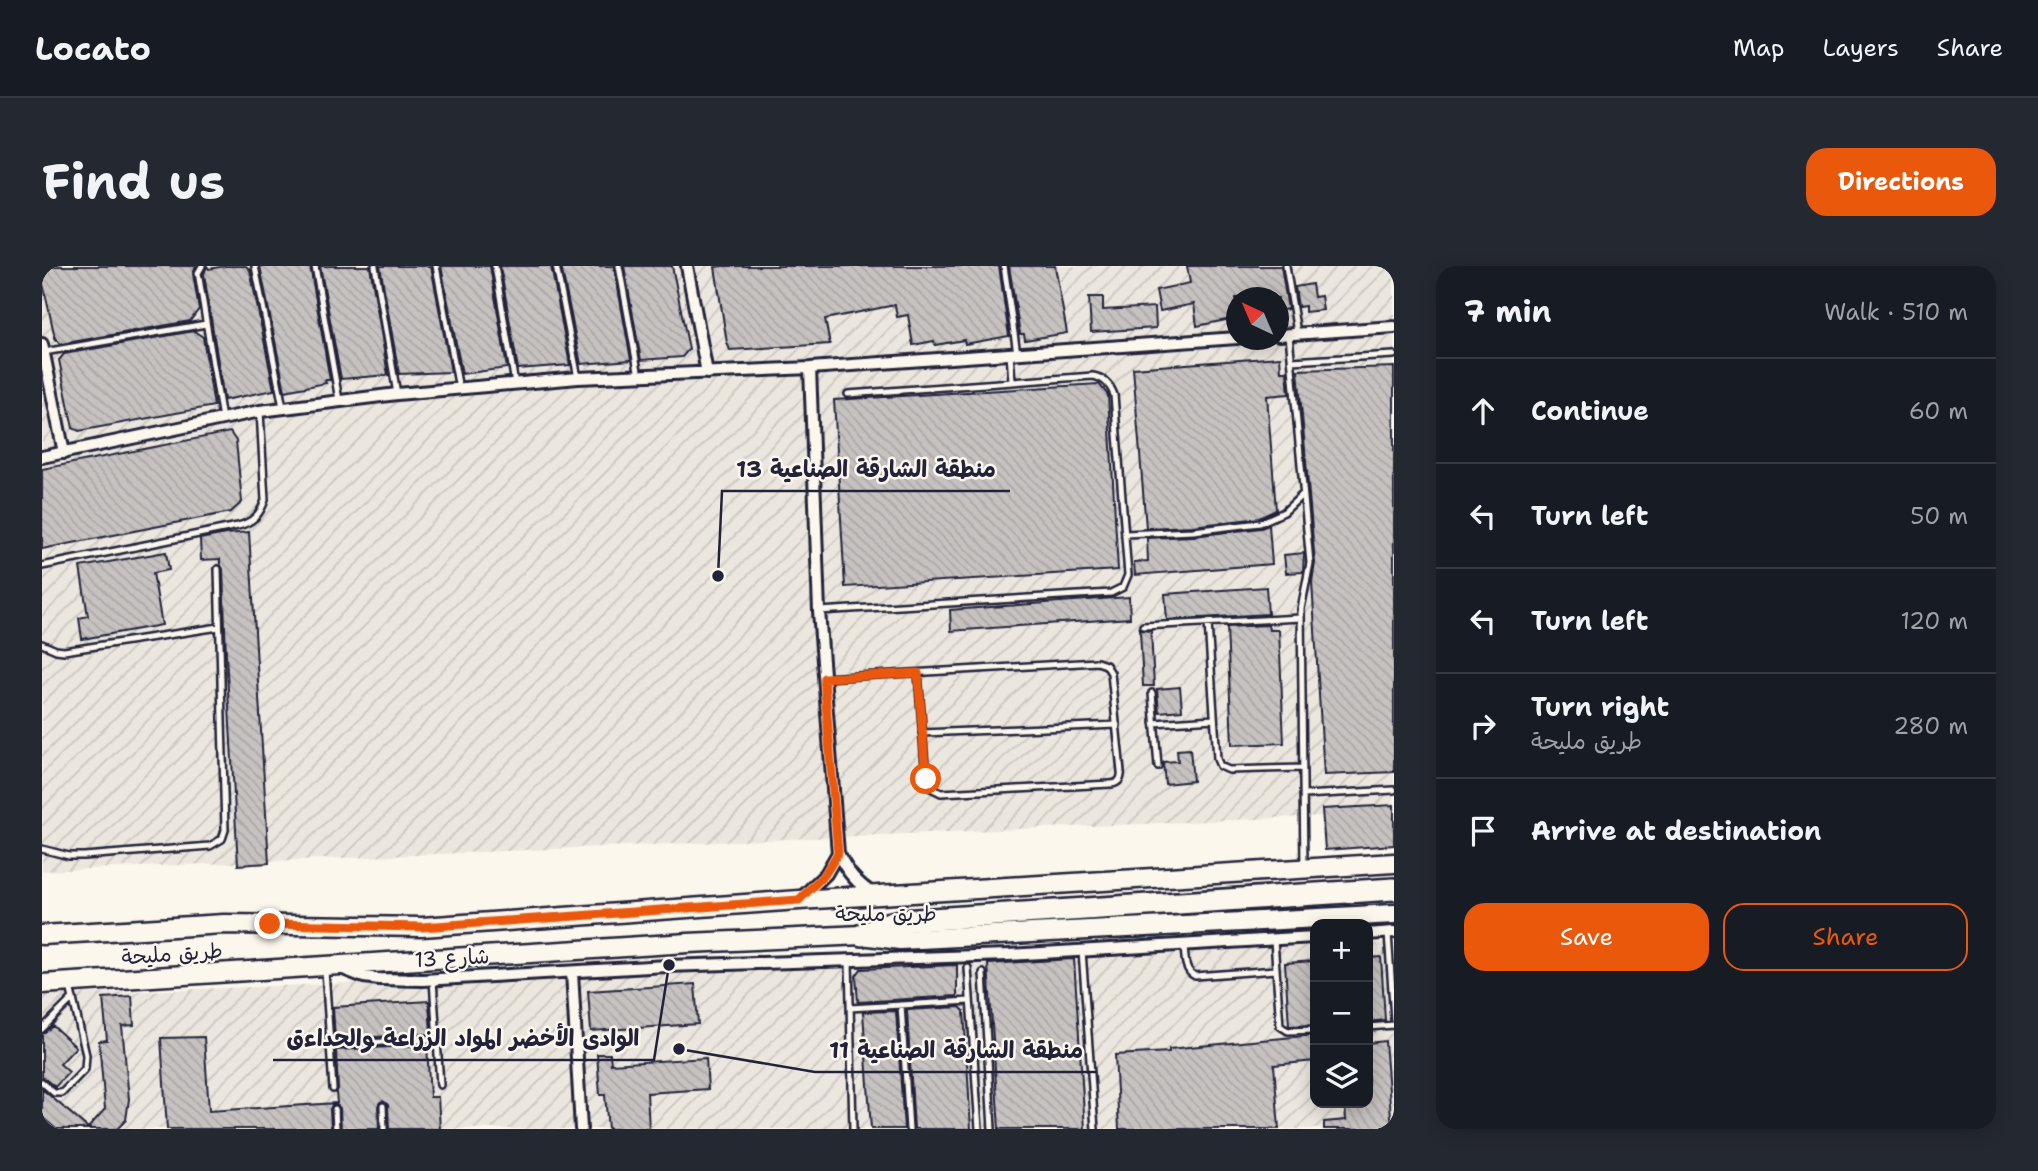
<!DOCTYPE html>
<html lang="en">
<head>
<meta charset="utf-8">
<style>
	body { margin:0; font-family:"Shantell Sans","Playpen Sans Arabic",sans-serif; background:#242831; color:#f1f3f6 }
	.controls { position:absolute; right:21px; bottom:21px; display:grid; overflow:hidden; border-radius:14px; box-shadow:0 4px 18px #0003 }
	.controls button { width:63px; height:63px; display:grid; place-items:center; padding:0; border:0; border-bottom:2px solid #363941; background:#171b24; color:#f1f3f6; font:35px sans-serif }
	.compass { position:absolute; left:1184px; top:21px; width:63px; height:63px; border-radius:50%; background:#171b24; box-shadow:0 4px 18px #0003; rotate:316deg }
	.stop { position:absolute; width:21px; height:21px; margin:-16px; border:5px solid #ea580c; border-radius:50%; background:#fff }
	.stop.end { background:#ea580c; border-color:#fff; box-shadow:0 2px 7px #0008 }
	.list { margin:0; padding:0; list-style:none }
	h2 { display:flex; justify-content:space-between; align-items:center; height:91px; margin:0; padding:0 28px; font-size:30px }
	h2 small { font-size:23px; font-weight:400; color:#9ea1a6 }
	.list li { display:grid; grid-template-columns:46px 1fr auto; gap:21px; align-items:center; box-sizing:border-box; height:105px; padding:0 28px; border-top:2px solid #363941 }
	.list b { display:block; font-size:26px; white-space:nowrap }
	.list p { margin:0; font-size:23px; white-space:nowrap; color:#9ea1a6 }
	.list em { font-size:23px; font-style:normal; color:#9ea1a6 }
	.actions { display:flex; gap:14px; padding:21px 28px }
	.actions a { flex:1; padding:16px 0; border:2px solid #ea580c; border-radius:21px; text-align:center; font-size:24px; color:#ea580c }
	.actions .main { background:#ea580c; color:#fff }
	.icon { flex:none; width:38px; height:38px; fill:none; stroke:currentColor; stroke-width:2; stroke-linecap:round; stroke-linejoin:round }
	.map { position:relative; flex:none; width:1352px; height:863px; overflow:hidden; border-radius:21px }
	header { display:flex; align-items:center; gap:42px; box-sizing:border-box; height:98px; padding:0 35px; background:#171b24; border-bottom:2px solid #363941 }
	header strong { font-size:33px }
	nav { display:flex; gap:38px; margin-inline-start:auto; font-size:24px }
	.intro { display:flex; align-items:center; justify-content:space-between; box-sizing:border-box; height:168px; padding:0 42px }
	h1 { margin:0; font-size:49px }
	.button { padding:18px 32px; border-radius:21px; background:#ea580c; color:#fff; font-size:24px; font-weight:700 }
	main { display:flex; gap:42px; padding:0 42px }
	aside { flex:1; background:#171b24; border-radius:21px; box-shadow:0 4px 18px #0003 }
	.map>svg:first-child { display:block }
	.industrial { fill:url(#industrial-furrows); fill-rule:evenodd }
	.building { fill:url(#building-back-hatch); stroke:#22223b; stroke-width:2 }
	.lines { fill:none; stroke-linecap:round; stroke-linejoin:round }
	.lane-casing { stroke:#22223b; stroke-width:10 }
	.street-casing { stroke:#22223b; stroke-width:16 }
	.primary-casing { stroke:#22223b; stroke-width:23 }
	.highway-casing { stroke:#22223b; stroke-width:26 }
	.lane { stroke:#fbf7ec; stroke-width:5 }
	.street { stroke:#fbf7ec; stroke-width:10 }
	.primary { stroke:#fbf7ec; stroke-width:18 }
	.highway { stroke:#fbf7ec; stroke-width:21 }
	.route { stroke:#ea580c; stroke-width:9 }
	.labels { text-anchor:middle; stroke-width:5; stroke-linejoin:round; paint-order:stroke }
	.street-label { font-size:21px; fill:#22223b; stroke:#fbf7ec }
	.leader { fill:none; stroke:#22223b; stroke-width:2.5 }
	.callout-dot { fill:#22223b; stroke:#fbf7ec; stroke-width:2.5 }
	.callout-label { font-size:23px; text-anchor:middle; font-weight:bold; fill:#22223b; stroke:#fbf7ec; stroke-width:5; stroke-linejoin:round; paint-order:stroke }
</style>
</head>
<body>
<header>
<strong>Locato</strong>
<nav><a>Map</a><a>Layers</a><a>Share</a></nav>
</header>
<div class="intro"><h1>Find us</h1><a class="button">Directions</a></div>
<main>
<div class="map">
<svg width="1352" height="863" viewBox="0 0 1352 863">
	<defs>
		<pattern id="industrial-furrows" width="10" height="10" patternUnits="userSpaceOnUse" patternTransform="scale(1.75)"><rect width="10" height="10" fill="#ebe7df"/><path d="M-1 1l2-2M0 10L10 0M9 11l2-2" fill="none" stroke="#c9c6c0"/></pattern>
		<pattern id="building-back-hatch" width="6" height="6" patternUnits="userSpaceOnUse" patternTransform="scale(1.75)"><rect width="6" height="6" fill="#c6c2c0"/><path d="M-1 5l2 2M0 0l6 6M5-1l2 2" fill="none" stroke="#aaa6a6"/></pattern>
	</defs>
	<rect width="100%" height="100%" fill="#fbf7ec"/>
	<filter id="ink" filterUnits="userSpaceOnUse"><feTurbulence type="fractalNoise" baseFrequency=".0143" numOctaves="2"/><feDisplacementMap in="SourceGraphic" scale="14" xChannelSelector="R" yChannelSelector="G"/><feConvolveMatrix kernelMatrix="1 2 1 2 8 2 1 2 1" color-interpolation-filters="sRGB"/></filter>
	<g filter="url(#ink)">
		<path class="industrial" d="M0,0H1352V547L0,605ZM1195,32H1237V74H1195Z
			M1352,677V863H0V729L1273,680V837H1326V678Z"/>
		<path class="building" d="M0,0H154L151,8L157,43L148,55L19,78L13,72L0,13Z
			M165,0L167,3L183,0H204L208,4L232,124L182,134L162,8Z
			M218,0H268L288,114H283L284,117L243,125Z
			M278,0H328L346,109L299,113Z
			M338,0H389L409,106L357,108Z
			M399,0H448L465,102L420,108Z
			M458,0H509L528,99L476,103Z
			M519,0H572L589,94L539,98Z
			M582,0H630L647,83L640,91L599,94Z
			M681,0H957L967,70L923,78L922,74L893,79L892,75L871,79L866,49L855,51L853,39L783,53L788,78L688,84L685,77L673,1Z
			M967,0H1013L1025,67L983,74L982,68H978Z
			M1145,0H1239L1246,43L1236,45V32H1194V52L1155,60L1152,38L1118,45L1114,24L1148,17Z
			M1270,18L1272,31L1279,30L1281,44L1263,46V40L1256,41L1253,21Z
			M1047,31H1061V44L1113,41L1114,62L1049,66Z
			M152,65L161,71L172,140L37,165L31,162L17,94L22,88Z
			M1238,91L1239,105H1245L1247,128L1225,130L1234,244L1217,252L1151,260L1104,262L1091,102Z
			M1352,101V506L1282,509L1270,316L1273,297L1256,104Z
			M1057,118L1066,129L1076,304L803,321L792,134Z
			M188,166L194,175L200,236L189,246L0,283V203Z
			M1227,259L1230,298L1093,309L1092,296L1106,295L1105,272L1152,270L1219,262Z
			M207,266L227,597L196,599L184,389L181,303L178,298V293L159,294L158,273L184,268Z
			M124,286L127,304L111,307L120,359L40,373L37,352L46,350L38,301Z
			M1262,287L1261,306L1244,307L1242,289Z
			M1224,321L1226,348L1125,354L1123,328Z
			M1087,331L1088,352L909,365L908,344Z
			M1226,359L1227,364H1237L1242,477L1190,479L1185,361Z
			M1098,364L1109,365L1112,420H1101Z
			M1138,421L1140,444L1117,446L1115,423Z
			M1148,483L1151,515L1123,518L1121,496L1136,495L1135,484Z
			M1352,539V579L1283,584L1280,543Z
			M1339,691L1343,754L1326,756V692Z
			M1032,693L1043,863H957L946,698Z
			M1273,695V759L1247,760L1243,697Z
			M915,699V730L816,736L814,710L819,703Z
			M653,718L656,758L549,765L546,725Z
			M90,730L92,759L80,760L87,833L84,854L75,863H14L0,851V823L46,862L63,843L57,775L65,774L61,732Z
			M387,735L389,768L293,773L291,741Z
			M918,741L922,745L929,863H872L865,744Z
			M854,745L862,863H829L821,746Z
			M11,760L34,781L18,798L27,806L13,821L0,811V768Z
			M1273,769V795L1232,799L1237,863H1077L1073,789L1127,786V783Z
			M162,771L167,845L295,837L294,827L296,823L294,784L385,779L388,831H396L398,863H347L346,839L341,835L338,836L336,840L337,863H299L298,842L293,838L290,839L288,843L289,863H125L119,772Z
			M1343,775L1350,863H1282V856L1304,854L1303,837H1326V777Z
			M555,788H568L569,798L664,792L666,823L605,827L607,863H566L563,829H558Z"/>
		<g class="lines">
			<g class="lane-casing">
				<path id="lane" d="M160,0L156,7L157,12L180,153
					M213,0L241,141
					M273,0L297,134
					M333,0L355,128
					M394,0L417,123
					M453,0L473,118
					M514,0L536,112
					M577,0L597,110
					M962,0L975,87
					M1244,0L1255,67
					M1247,69L1268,297L1259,343L1262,600
					M2,86L164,58
					M968,88L970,115
					M1249,95L1352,89
					M1083,268L1151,265L1218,257L1242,246L1261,228
					M0,300L196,260C211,256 218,249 223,234L218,145
					M777,345L1069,327L1081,321L1086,309L1072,129C1068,118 1062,112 1051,110L806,128
					M1166,357L1175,493L1178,500L1187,504L1261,502
					M1101,360L1259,352
					M0,378L14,384L22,385L177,361
					M782,412L1055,396L1064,399L1069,407L1079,506C1080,513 1076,518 1068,518L899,527L887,521L884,513L876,407
					M1110,427L1116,500
					M1112,457L1172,453
					M880,467L1075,459
					M1262,529L1352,524
					M0,583L27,590H42L168,580L180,573L183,564L176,303
					M1346,667L1352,753
					M1232,674L1238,760L1246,765L1273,764
					M1142,679C1143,690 1142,705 1153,710L1234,704
					M1040,685L1053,863
					M807,695L811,863
					M926,702L937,863
					M283,704L291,823
					M941,707L950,863
					M391,714L398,819
					M859,739L867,863
					M808,742L928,735
					M1326,761L1352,759
					M0,763L31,732
					M288,779L395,773
					M0,816L12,827H20L43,803L44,789L28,720
					M341,840L342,863
					M293,843L294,863"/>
			</g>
			<g class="street-casing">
				<path id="street" d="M645,0L665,107
					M1237,69L1352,61
					M0,78L22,187
					M768,102L777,345L796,587C805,606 815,618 833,629
					M0,191L218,145L355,128L536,112L768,102L1195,72
					M758,633L784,608L796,587
					M1326,668L1352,666
					M299,702L322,711L337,713L381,714L625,700L966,689L1273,671
					M530,706L539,863"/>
			</g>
			<g class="primary-casing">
				<path id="primary" d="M0,669L182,658L380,661L757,634L1352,597
					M0,718L646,677L820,669L858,674L1352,648"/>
			</g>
			<g class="highway-casing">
				<path id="highway" d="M820,669L845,658L859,655L1352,623"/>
			</g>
			<use href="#lane" class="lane"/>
			<use href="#street" class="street"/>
			<use href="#primary" class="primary"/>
			<use href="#highway" class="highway"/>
		</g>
	</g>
	<g class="lines" filter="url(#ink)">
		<path class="route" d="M228,658L380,661L757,634L783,608L796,587L782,412L876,407L884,513"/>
	</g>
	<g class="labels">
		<g class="street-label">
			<text x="844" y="655">طريق مليحة</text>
			<text transform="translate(130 688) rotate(-4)" y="7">طريق مليحة</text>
			<text transform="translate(410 692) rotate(-3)" y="7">شارع 13</text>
		</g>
	</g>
	<path class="leader" d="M676 310L680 225H968M627 699L612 794H231M637 783L773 806H1055"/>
	<g class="callout-dot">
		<circle cx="676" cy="310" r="7"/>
		<circle cx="627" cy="699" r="7"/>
		<circle cx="637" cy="783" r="7"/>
	</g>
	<g class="callout-label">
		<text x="824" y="211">منطقة الشارقة الصناعية 13</text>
		<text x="421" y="780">الوادى الأخضر المواد الزراعة والحداءق</text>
		<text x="914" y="792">منطقة الشارقة الصناعية 11</text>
	</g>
</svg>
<div class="controls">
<button>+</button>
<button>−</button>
<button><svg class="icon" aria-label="layers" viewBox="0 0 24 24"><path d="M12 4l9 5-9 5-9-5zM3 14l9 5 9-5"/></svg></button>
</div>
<svg class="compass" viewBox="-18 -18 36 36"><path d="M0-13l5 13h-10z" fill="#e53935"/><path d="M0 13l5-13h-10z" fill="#9ea1a6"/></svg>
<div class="stop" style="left:884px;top:513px"></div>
<div class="stop end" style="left:228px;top:658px"></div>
</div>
<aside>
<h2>7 min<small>Walk · 510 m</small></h2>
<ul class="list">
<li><svg class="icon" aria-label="ahead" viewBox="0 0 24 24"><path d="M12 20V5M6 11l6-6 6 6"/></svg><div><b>Continue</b></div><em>60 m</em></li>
<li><svg class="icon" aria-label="left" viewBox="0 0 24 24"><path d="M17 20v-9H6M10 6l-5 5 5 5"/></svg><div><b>Turn left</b></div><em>50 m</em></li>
<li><svg class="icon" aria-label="left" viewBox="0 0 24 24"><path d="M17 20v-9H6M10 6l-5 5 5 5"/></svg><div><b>Turn left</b></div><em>120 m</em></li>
<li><svg class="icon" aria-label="right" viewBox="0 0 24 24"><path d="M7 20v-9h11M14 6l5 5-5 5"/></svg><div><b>Turn right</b><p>طريق مليحة</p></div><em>280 m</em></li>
<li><svg class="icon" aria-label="arrive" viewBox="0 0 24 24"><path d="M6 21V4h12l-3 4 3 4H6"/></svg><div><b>Arrive at destination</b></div></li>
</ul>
<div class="actions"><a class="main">Save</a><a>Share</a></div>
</aside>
</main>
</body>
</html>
